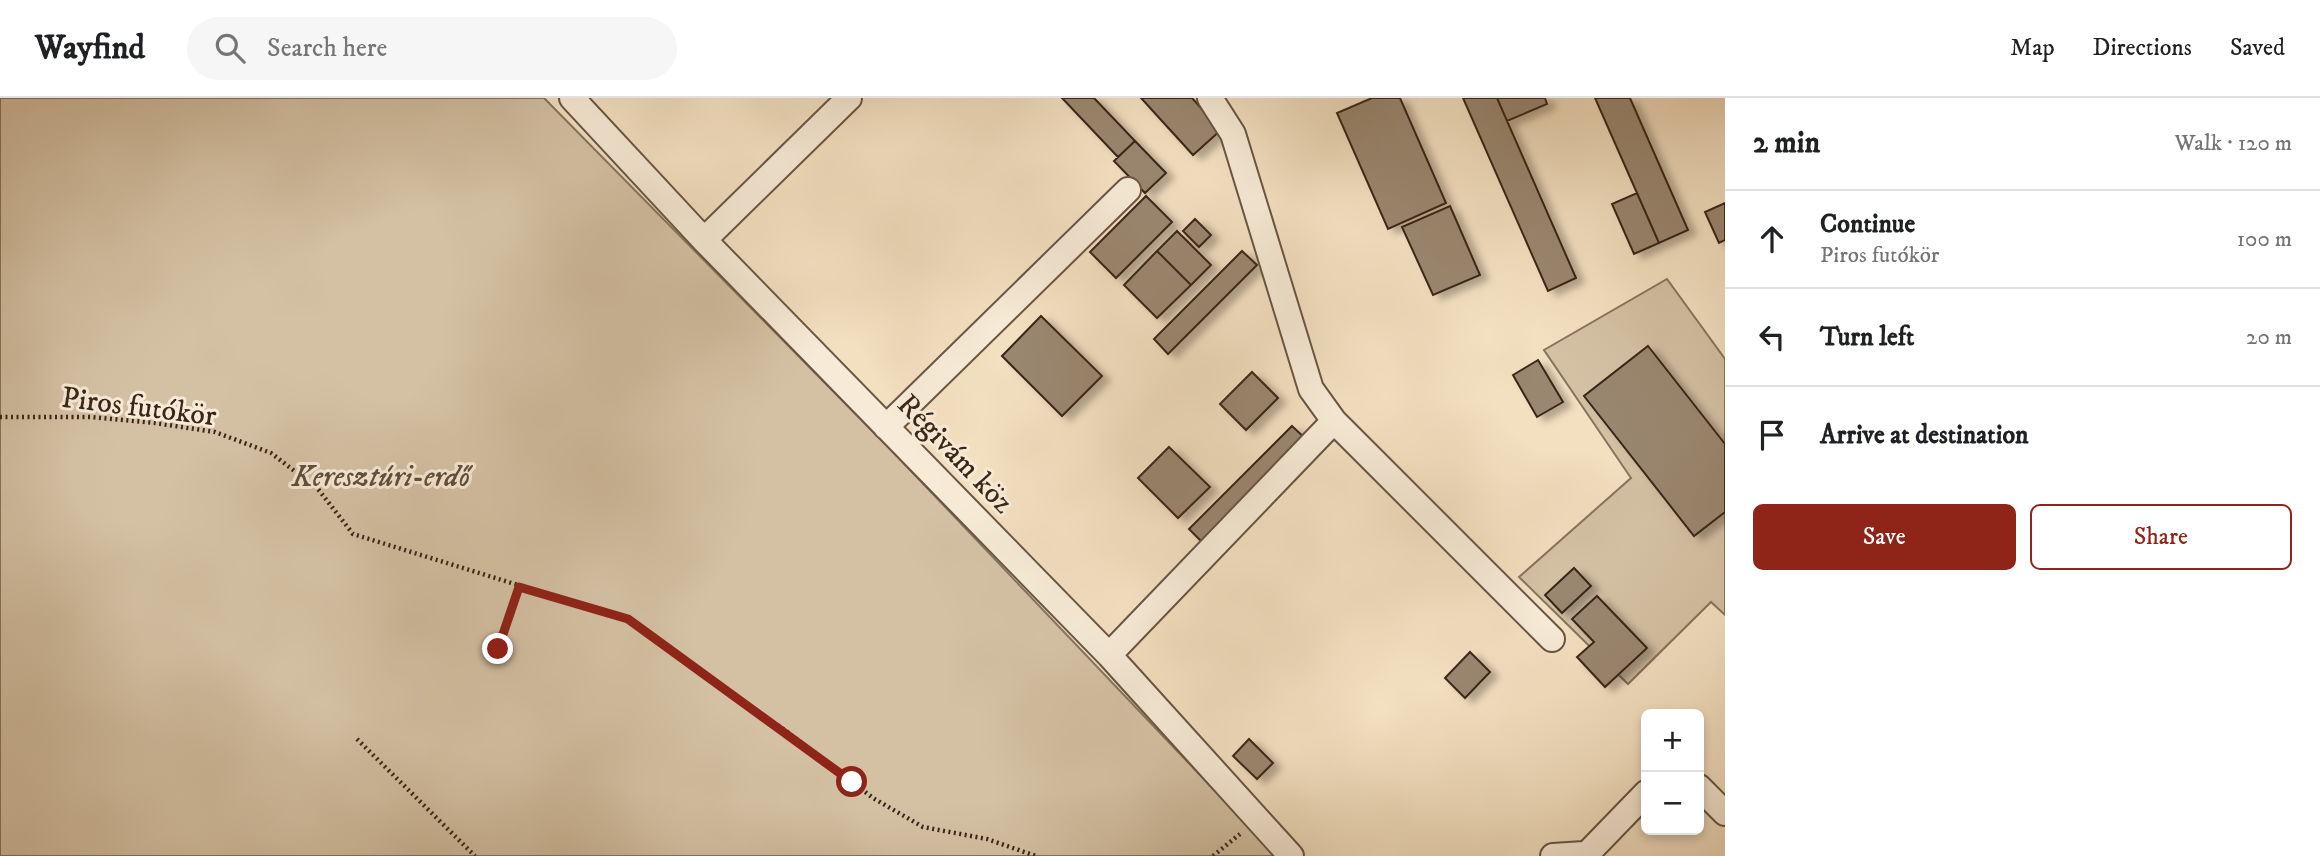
<!DOCTYPE html>
<html lang="en">
<head>
<meta charset="utf-8">
<style>
	body { margin:0; font-family:"IM FELL DW Pica",serif; background:#f6f6f6; color:#202124 }
	.controls { position:absolute; right:21px; bottom:21px; display:grid; overflow:hidden; border-radius:10px; box-shadow:0 4px 10px #0003 }
	.controls button { width:63px; height:63px; display:grid; place-items:center; padding:0; border:0; border-bottom:2px solid #e0e0e0; background:#fff; color:#202124; font:35px sans-serif }
	.stop { position:absolute; width:21px; height:21px; margin:-16px; border:5px solid #8f2418; border-radius:50%; background:#fff }
	.stop.end { background:#8f2418; border-color:#fff; box-shadow:0 2px 7px #0008 }
	.list { margin:0; padding:0; list-style:none }
	h2 { display:flex; justify-content:space-between; align-items:center; height:91px; margin:0; padding:0 28px; font-size:30px }
	h2 small { font-size:23px; font-weight:400; color:#757577 }
	.list li { display:grid; grid-template-columns:46px 1fr auto; gap:21px; align-items:center; box-sizing:border-box; height:98px; padding:0 28px; border-top:2px solid #e0e0e0 }
	.list b { display:block; font-size:26px; white-space:nowrap }
	.list p { margin:0; font-size:23px; white-space:nowrap; color:#757577 }
	.list em { font-size:23px; font-style:normal; color:#757577 }
	.actions { display:flex; gap:14px; padding:21px 28px }
	.actions a { flex:1; padding:16px 0; border:2px solid #8f2418; border-radius:10px; text-align:center; font-size:24px; color:#8f2418 }
	.actions .main { background:#8f2418; color:#fff }
	.icon { flex:none; width:38px; height:38px; fill:none; stroke:currentColor; stroke-width:2; stroke-linecap:round; stroke-linejoin:round }
	.map { position:relative; flex:none; width:1725px; height:758px; overflow:hidden }
	header { display:flex; align-items:center; gap:42px; box-sizing:border-box; height:98px; padding:0 35px; background:#fff; border-bottom:2px solid #e0e0e0 }
	header strong { font-size:33px }
	nav { display:flex; gap:38px; margin-inline-start:auto; font-size:24px }
	.search { width:490px; height:63px; background:#f6f6f6; display:flex; align-items:center; gap:18px; box-sizing:border-box; padding:0 24px; border-radius:38px; color:#757577; font-size:26px }
	main { display:flex }
	aside { flex:1; background:#fff }
	.map>svg:first-child { display:block }
	.green { fill:#d4c1a4; stroke:#87745e; stroke-width:2 }
	.building { fill:#9a8770; stroke:#3a2719; stroke-width:2; filter:url(#shadow) }
	.lines { fill:none; stroke-linecap:round; stroke-linejoin:round }
	.minor-casing { stroke:#685543; stroke-width:28 }
	.path { stroke:#3a2719; stroke-width:4.5; stroke-dasharray:2 3.5; stroke-linecap:butt }
	.minor { stroke:#f7ebd7; stroke-width:24 }
	.route { stroke:#8f2418; stroke-width:9 }
	.labels { text-anchor:middle; stroke-width:6; stroke-linejoin:round; paint-order:stroke }
	.street-label { font-size:30px; fill:#3a2719; stroke:#f7ebd7 }
	.park-label { font-size:30px; font-style:italic; fill:#604e3c; stroke:#f7ebd7 }
</style>
</head>
<body>
<header>
<strong>Wayfind</strong>
<div class="search"><svg class="icon" aria-label="search" viewBox="0 0 24 24"><circle cx="10" cy="10" r="6"/><path d="M15 15l6 6"/></svg>Search here</div>
<nav><a>Map</a><a>Directions</a><a>Saved</a></nav>
</header>
<main>
<div class="map">
<svg width="1725" height="758" viewBox="0 0 1725 758">
	<defs>
		<filter id="shadow"><feDropShadow dx="8" dy="4.5" stdDeviation="3.5" flood-color="#0004"/></filter>
	</defs>
	<rect width="100%" height="100%" fill="#f3e0c1"/>
	<filter id="stains"><feTurbulence type="fractalNoise" baseFrequency=".00286" numOctaves="4"/><feColorMatrix values="0 0 0 0 .2 0 0 0 0 .09 0 0 0 0 .02 0 0 0 .5 -.17"/></filter>
	<radialGradient id="worn" r=".72"><stop offset=".6" stop-color="#630" stop-opacity="0"/><stop offset="1" stop-color="#630" stop-opacity=".3"/></radialGradient>
	<path class="green" d="M0,0H544L891,352L1277,758H0Z
		M1667,181L1725,261V517L1711,504L1628,586L1519,479L1631,380L1544,252Z"/>
	<path class="building" d="M1062,0H1094L1135,43L1118,59Z
		M1141,0H1192L1221,32L1193,57Z
		M1372,0H1400L1446,105L1388,131L1337,15Z
		M1463,0H1497L1576,180L1548,193Z
		M1497,0H1545L1547,6L1507,23Z
		M1595,0H1630L1688,132L1659,145Z
		M1135,43L1166,75L1145,95L1114,63Z
		M1637,95L1659,145L1634,156L1612,106Z
		M1146,98L1172,124L1116,180L1090,154Z
		M1725,105V142L1719,145L1705,114Z
		M1450,108L1480,177L1433,197L1402,129Z
		M1195,121L1211,137L1199,149L1183,133Z
		M1177,133L1211,167L1191,187L1157,153Z
		M1157,153L1191,187L1157,220L1124,187Z
		M1242,153L1257,167L1168,256L1154,241Z
		M1041,218L1102,278L1062,318L1002,258Z
		M1648,248L1725,346V414L1694,438L1584,298Z
		M1538,262L1563,304L1537,319L1513,277Z
		M1252,274L1278,300L1246,332L1220,306Z
		M1292,328L1309,344L1206,448L1189,431Z
		M1169,349L1210,389L1178,420L1138,380Z
		M1574,470L1591,488L1562,515L1545,497Z
		M1597,498L1647,550L1605,589L1577,559L1594,544L1572,521Z
		M1470,554L1490,574L1465,600L1445,580Z
		M1249,641L1273,665L1257,681L1233,658Z"/>
	<g class="lines">
		<g class="minor-casing">
			<path id="minor" d="M572,0L704,142L1109,557L1291,758
				M1210,0L1233,36L1311,291L1334,323L1552,541
				M704,142L849,0
				M886,329L1128,92
				M1109,557L1334,323
				M1699,689L1725,715
				M1553,758L1584,756
				M1585,758L1646,695"/>
		</g>
		<path class="path" d="M0,319H91L155,325L215,334L271,355L318,391L353,436L628,521L682,562L786,633L873,700L923,729L987,741L1036,758
			M498,551L519,489
			M357,641L475,758
			M1213,758L1240,736"/>
		<use href="#minor" class="minor"/>
	</g>
	<g class="lines">
		<path class="route" d="M498,551L519,489L628,521L852,684"/>
	</g>
	<g class="labels">
		<g class="street-label">
			<text transform="translate(139 308) rotate(7)" y="10">Piros futókör</text>
			<text transform="translate(956 355) rotate(46)" y="10">Régivám köz</text>
		</g>
		<g class="park-label">
			<text x="381" y="388">Keresztúri-erdő</text>
		</g>
	</g>
	<rect width="100%" height="100%" filter="url(#stains)"/>
	<rect width="100%" height="100%" fill="url(#worn)"/>
</svg>
<div class="controls">
<button>+</button>
<button>−</button>
</div>
<div class="stop" style="left:852px;top:684px"></div>
<div class="stop end" style="left:498px;top:551px"></div>
</div>
<aside>
<h2>2 min<small>Walk · 120 m</small></h2>
<ul class="list">
<li><svg class="icon" aria-label="ahead" viewBox="0 0 24 24"><path d="M12 20V5M6 11l6-6 6 6"/></svg><div><b>Continue</b><p>Piros futókör</p></div><em>100 m</em></li>
<li><svg class="icon" aria-label="left" viewBox="0 0 24 24"><path d="M17 20v-9H6M10 6l-5 5 5 5"/></svg><div><b>Turn left</b></div><em>20 m</em></li>
<li><svg class="icon" aria-label="arrive" viewBox="0 0 24 24"><path d="M6 21V4h12l-3 4 3 4H6"/></svg><div><b>Arrive at destination</b></div></li>
</ul>
<div class="actions"><a class="main">Save</a><a>Share</a></div>
</aside>
</main>
</body>
</html>
